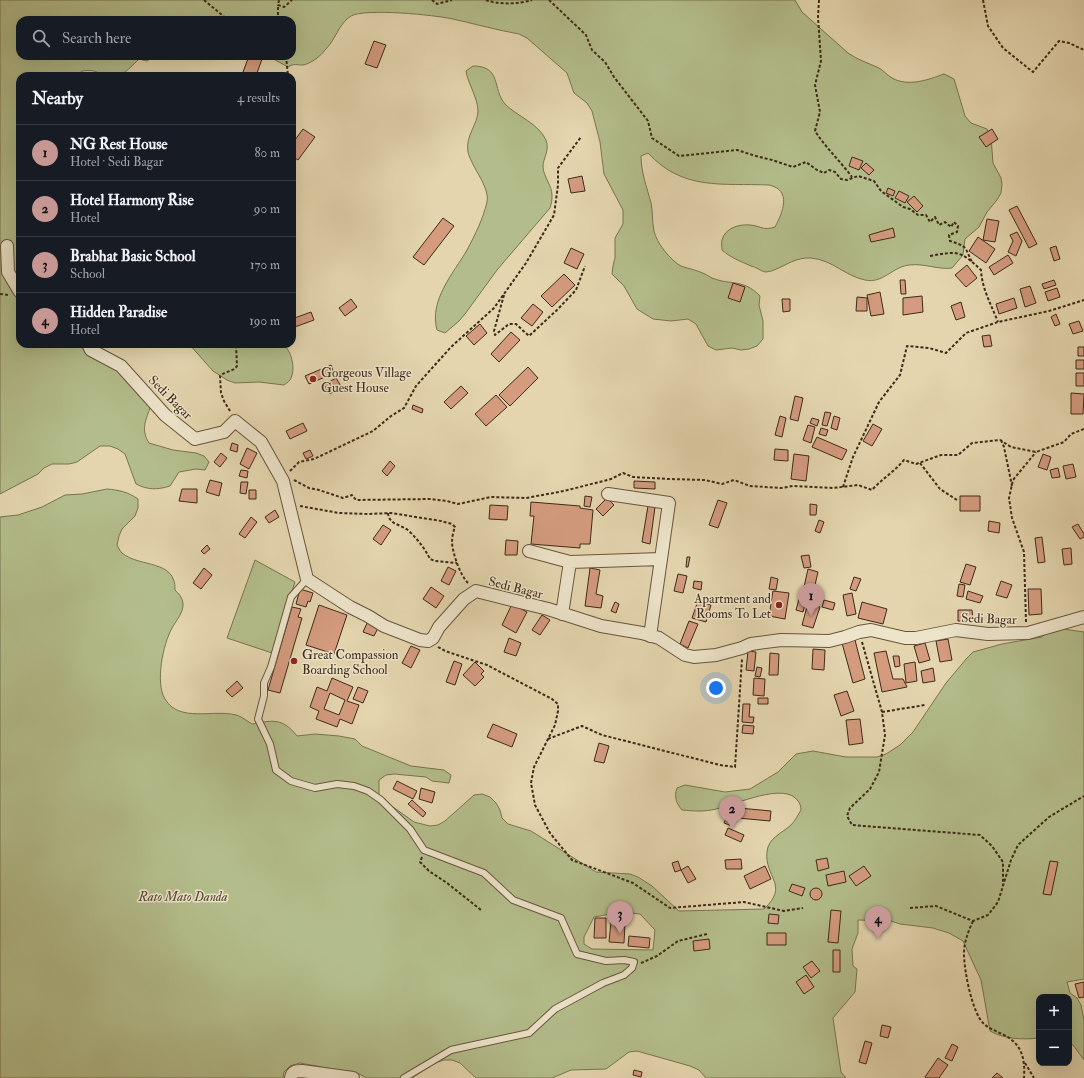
<!DOCTYPE html>
<html lang="en">
<head>
<meta charset="utf-8">
<style>
	body { margin:0; font-family:"IM FELL Double Pica",serif; background:#242831; color:#f1f3f6 }
	.controls { position:absolute; right:12px; bottom:12px; display:grid; overflow:hidden; border-radius:8px; box-shadow:0 4px 16px #0002 }
	.controls button { width:36px; height:36px; display:grid; place-items:center; padding:0; border:0; border-bottom:1px solid #363941; background:#171b24; color:#f1f3f6; font:20px sans-serif }
	.you { position:absolute; left:716px; top:688px; width:14px; height:14px; margin:-10px; border:3px solid #fff; border-radius:50%; background:#1a73e8; box-shadow:0 0 0 6px #1a73e833 }
	.badge { display:grid; place-items:center; width:26px; height:26px; border-radius:50%; background:#c59692; color:#111; font-size:13px; font-weight:700 }
	.pin { position:absolute; translate:-50% -33px; filter:drop-shadow(0 1px 2px #0008) }
	.pin::after { content:''; position:absolute; top:21px; width:14px; height:12px; background:inherit; clip-path:polygon(0 0,100% 0,50% 100%) }
	.list { margin:0; padding:0; list-style:none }
	h2 { display:flex; justify-content:space-between; align-items:center; height:52px; margin:0; padding:0 16px; font-size:17px }
	h2 small { font-size:13px; font-weight:400; color:#9ea1a6 }
	.list li { display:grid; grid-template-columns:26px 1fr auto; gap:12px; align-items:center; box-sizing:border-box; height:56px; padding:0 16px; border-top:1px solid #363941 }
	.list b { display:block; font-size:15px; white-space:nowrap }
	.list p { margin:0; font-size:13px; white-space:nowrap; color:#9ea1a6 }
	.list em { font-size:13px; font-style:normal; color:#9ea1a6 }
	.icon { flex:none; width:22px; height:22px; fill:none; stroke:currentColor; stroke-width:2; stroke-linecap:round; stroke-linejoin:round }
	.map { position:relative; flex:none; width:1084px; height:1078px; overflow:hidden }
	.search { position:absolute; background:#171b24; box-shadow:0 4px 16px #0002; left:16px; top:16px; width:280px; height:44px; display:flex; align-items:center; gap:10px; box-sizing:border-box; padding:0 14px; border-radius:12px; color:#9ea1a6; font-size:15px }
	.panel { position:absolute; background:#171b24; box-shadow:0 4px 16px #0002; left:16px; top:72px; width:280px; height:276px; border-radius:12px }
	.map>svg:first-child { display:block }
	.green { fill:#b3bd8b; stroke:#787452; fill-rule:evenodd }
	.building { fill:#d49b7f; stroke:#3e2a18; fill-rule:evenodd }
	.lines { fill:none; stroke-linecap:round; stroke-linejoin:round }
	.lane-casing { stroke:#68553e; stroke-width:8 }
	.street-casing { stroke:#68553e; stroke-width:14 }
	.path { stroke:#3e2a18; stroke-width:2; stroke-dasharray:3 2; stroke-linecap:butt }
	.lane { stroke:#ede4ca; stroke-width:6 }
	.street { stroke:#ede4ca; stroke-width:12 }
	.poi-dot { fill:#8f2418; stroke:#ede4ca; stroke-width:1.5 }
	.labels { text-anchor:middle; stroke-width:3; stroke-linejoin:round; paint-order:stroke }
	.poi-label { font-size:13px; fill:#3e2a18; stroke:#ede4ca; text-anchor:start }
	.street-label { font-size:13px; fill:#3e2a18; stroke:#ede4ca }
	.park-label { font-size:13px; font-style:italic; fill:#55472f; stroke:#ede4ca }
</style>
</head>
<body>
<div class="map">
<svg width="1084" height="1078" viewBox="0 0 1084 1078">
	<rect width="100%" height="100%" fill="#e4d5ae"/>
	<filter id="stains"><feTurbulence type="fractalNoise" baseFrequency=".005" numOctaves="4"/><feColorMatrix values="0 0 0 0 .2 0 0 0 0 .09 0 0 0 0 .02 0 0 0 .5 -.17"/></filter>
	<radialGradient id="worn" r=".72"><stop offset=".6" stop-color="#630" stop-opacity="0"/><stop offset="1" stop-color="#630" stop-opacity=".3"/></radialGradient>
	<path class="green" d="M0,0H795L802,12L848,53C858,60 868,63 879,68C884,71 887,75 892,78C908,87 928,80 944,74L954,79L965,116L971,123L987,129L991,137L993,163L1001,178L1002,184L1001,193L997,200L987,212L979,227L965,239L963,255L952,268C938,270 924,263 909,265C892,267 883,284 865,280C845,276 833,260 811,258C796,257 787,265 774,270C772,271 767,272 765,272C761,271 756,267 751,266C740,261 731,258 722,250C722,247 721,243 722,240C725,228 739,224 750,225C762,226 762,231 775,227C783,212 792,190 769,185C722,183 683,191 648,153L641,156C641,172 647,188 651,203C653,212 652,222 654,231C656,242 671,261 681,266C689,269 697,270 705,274C707,275 710,277 712,278C732,286 742,278 760,296L759,305L763,321V339L757,346L749,349L741,350L732,348L716,350L708,346L696,324L688,319L671,321L653,319L637,309L624,286L612,274L613,266L615,258V238L623,224V210L604,174L600,142L592,111L587,103L574,93L567,73L527,38L519,34C497,30 475,24 453,19C435,15 365,8 351,16C339,23 335,41 325,50C321,56 310,64 303,65C296,65 295,63 288,67L268,56H292V20H20V56H154L147,61L139,59C125,73 123,76 103,76C96,70 91,70 82,71L79,76H20V344H88L139,376C144,387 145,398 150,408C145,422 141,430 149,443L173,450L196,453L204,456L209,462L205,470L196,469L179,472L170,486C157,490 148,490 136,484L125,454L118,449L110,446H100L77,462L69,464H52L44,468L38,474L0,494Z
		M473,66C502,66 492,89 505,104C518,117 538,123 546,140C550,150 543,158 543,167C543,172 546,177 548,182C553,191 553,199 550,208L497,270L465,314L459,321L445,333L437,330C429,300 453,274 467,250C475,235 483,219 487,202C490,187 472,168 468,152C465,136 478,124 478,111C478,98 468,84 466,71Z
		M189,344H283C291,350 296,368 291,378C290,381 287,383 284,385L259,382L235,383L227,380L213,371Z
		M107,489C119,490 128,492 138,499V508L135,516L122,529L119,536L117,545C118,547 120,551 122,553C140,568 176,559 175,590C179,594 182,597 183,603C184,612 176,621 172,628C163,644 155,683 165,699C179,723 213,709 236,715C241,716 247,721 252,724C273,720 283,718 297,736L315,734L339,736L355,739L362,746L411,766L444,770L451,775L449,783L432,781L426,777L394,774L386,775L379,780V797L414,822L430,826L438,825L445,821L474,795L482,794L490,797L496,803L500,810L502,818L508,824L531,831L596,872L630,874L638,877L652,886L679,911L764,909C790,885 764,877 767,852C768,838 781,834 791,825C795,821 798,815 801,810C801,807 800,803 798,801C785,781 735,805 716,809C705,812 693,811 682,810C676,803 674,797 677,788L685,785L725,792L750,789L778,772L796,754L813,751L846,757H877L886,754L900,745L913,732L946,683L967,658L973,652L1002,644L1042,637L1048,631L1056,628L1084,632V979L1067,982L1070,993L1077,998L1081,1005L1084,1020V1060L1073,1045L1069,1043V997H1039V1038C1023,1040 1004,1039 990,1031L981,980L963,941L949,933L933,928L900,924L891,921L858,920V933L852,949L853,966L857,969L855,992L833,1018L841,1072L846,1078H706L699,1070L690,1066L637,1051L629,1052L606,1069L571,1070L552,1078H476L460,1063L452,1060H444L435,1063L412,1078H367L359,1074L300,1063L290,1066L284,1072L283,1078H0V517L18,515L42,507L65,495L82,494ZM621,912L640,914L655,930L653,950L592,949L584,944V937L594,917Z
		M255,560L295,582L272,653L227,638Z"/>
	<path class="building" d="M374,41L386,45L377,68L365,64Z
		M249,56L262,59L256,76L243,72Z
		M303,129L315,137L298,160L292,156V144Z
		M992,129L998,139L986,147L979,137Z
		M852,157L863,161L859,170L849,166Z
		M866,163L874,170L869,175L861,168Z
		M582,176L585,191L571,193L568,179Z
		M888,188L895,191L893,196L886,193Z
		M899,191L909,196L905,203L895,198Z
		M914,196L923,206L917,212L907,202Z
		M1017,206L1037,244L1029,248L1009,210Z
		M443,218L454,226L424,265L413,257Z
		M987,219L999,221L995,242L983,240Z
		M893,228L895,237L871,242L869,235Z
		M1017,232L1022,241L1016,256L1008,252L1013,241L1010,235Z
		M978,237L995,249L986,263L969,251Z
		M1056,246L1060,259L1054,261L1050,248Z
		M571,248L584,254L577,269L564,263Z
		M1008,255L1013,263L994,275L989,267Z
		M967,265L977,278L966,287L955,275Z
		M564,274L575,285L552,307L541,296Z
		M900,280H905L906,294H901Z
		M1054,280L1056,285L1044,289L1042,284Z
		M733,283L745,287L740,302L728,298Z
		M1030,286L1036,303L1025,307L1020,289Z
		M1057,288L1060,297L1048,301L1045,292Z
		M880,292L884,314L871,316L867,295Z
		M922,296L923,312L903,315V298Z
		M857,297L867,298V311H856Z
		M1014,298L1017,308L999,314L996,304Z
		M351,299L357,307L345,316L339,308Z
		M782,299H790V311L783,312Z
		M961,302L965,317L956,320L951,306Z
		M533,304L543,312L532,326L521,318Z
		M311,312L314,320L292,328V319Z
		M1056,314L1060,324L1055,326L1051,317Z
		M1079,321L1083,331L1073,334L1069,324Z
		M480,324L487,333L474,345L466,336Z
		M511,332L520,340L499,362L491,354Z
		M990,335L992,346L984,347L982,336Z
		M1078,347H1084V356H1078Z
		M1076,360H1084V369H1076Z
		M331,365L334,373L309,384L305,376Z
		M528,367L538,378L510,406L499,395Z
		M1076,373H1084V386H1076Z
		M336,378L341,386L330,394L324,385Z
		M461,386L468,393L451,409L444,402Z
		M1071,393L1084,394L1083,414H1071Z
		M496,395L507,407L486,426L475,414Z
		M795,396L803,398L798,421L790,419Z
		M413,405L423,409L422,413L412,409Z
		M825,412L831,413L827,426L822,425Z
		M780,416L786,418L782,437L775,435Z
		M834,416L840,418L837,430L831,428Z
		M812,418L819,420L817,426L810,423Z
		M303,423L307,431L290,439L286,431Z
		M873,424L882,429L872,446L863,441Z
		M808,425L815,427L811,443L803,440Z
		M821,428L828,430L826,436L819,434Z
		M817,437L847,450L842,460L812,447Z
		M232,443L238,445L237,452L230,450Z
		M247,448L257,453L249,469L240,464Z
		M775,449L788,450V461L774,460Z
		M310,450L313,456L306,459L303,453Z
		M221,453L227,458L220,467L214,462Z
		M794,454L809,456L806,481L791,479Z
		M1043,454L1051,457L1047,470L1038,467Z
		M390,461L395,466L387,476L382,471Z
		M1073,464L1076,477L1066,479L1063,466Z
		M1058,468L1060,477L1052,478L1050,470Z
		M241,470L248,471L247,478L239,476Z
		M210,480L222,483L219,496L206,492Z
		M634,481L655,482V489L634,488Z
		M241,482H248L246,494L240,493Z
		M182,489H197V503L179,501Z
		M249,490H256V499H249Z
		M585,496L592,497L590,507L584,506Z
		M960,496H980V511H960Z
		M607,498L614,505L603,516L596,509Z
		M718,500L727,503L718,528L709,525Z
		M531,502L580,506V508L593,510L590,544H580V548L531,544L534,516H530Z
		M810,504L817,505L816,515H810Z
		M490,505L508,506L507,520L489,519Z
		M648,506L655,507L650,544L642,542Z
		M275,510L279,517L269,523L265,517Z
		M251,517L257,522L245,538L239,534Z
		M819,520L824,522L820,533L815,531Z
		M989,521L1000,523L999,533L988,531Z
		M1078,524L1084,534V537L1080,539L1072,527Z
		M383,525L391,530L381,545L373,539Z
		M1042,537L1045,562L1038,563L1035,538Z
		M506,540L518,541L517,555H505Z
		M207,545L210,549L204,554L201,551Z
		M1071,548L1072,564L1064,565L1062,549Z
		M809,555L811,567L804,568L801,556Z
		M687,557H690L688,567H686Z
		M966,564L976,567L970,585L960,582Z
		M448,567L456,571L449,585L441,581Z
		M204,568L212,575L201,589L193,583Z
		M590,568L600,570L596,594L603,596L601,608L585,606Z
		M808,569L818,572L812,598L802,596Z
		M678,574L687,576L683,593L674,591Z
		M771,577L778,579L776,590L769,589Z
		M854,577L861,579L856,591L850,589Z
		M694,581L702,582L701,590L693,588Z
		M1001,581L1012,585L1007,598L996,595Z
		M959,584L965,585L963,597L957,596Z
		M431,587L444,596L436,608L423,599Z
		M300,589L313,593L310,602L308,601L306,607L296,604Z
		M1028,589H1041L1042,614L1029,615Z
		M773,591L789,593L785,619L769,616Z
		M968,591L983,596L980,603L966,599Z
		M852,593L856,614L847,616L843,595Z
		M799,599L806,600L803,612L796,610Z
		M824,600L835,603L833,610L822,607Z
		M698,601L711,605L706,622L692,618Z
		M615,602L619,604L616,613L611,611Z
		M862,602L887,609L883,624L858,618Z
		M808,603L820,607L813,628L802,625Z
		M512,604L527,612L516,633L502,625Z
		M319,605L347,615L334,654L306,645Z
		M292,607L301,609L298,617L302,618L280,693L268,690Z
		M958,610H972L973,621H958Z
		M542,615L550,620L540,635L532,630Z
		M368,621L378,628L374,636L363,632Z
		M689,621L698,624L688,648L680,644Z
		M509,638L521,643L516,656L504,652Z
		M948,639L952,660L940,662L936,641Z
		M855,640L865,679L853,683L842,643Z
		M925,643L930,660L919,663L914,646Z
		M411,646L420,650L411,668L402,663Z
		M813,649L825,650L824,670L812,669Z
		M748,651L756,652L754,671L746,670Z
		M886,651L893,679H903L907,687L882,692L874,653Z
		M770,653L779,654L778,675H769Z
		M893,656H899L900,666L895,667Z
		M454,661L462,664L455,685L446,682Z
		M475,662L484,671L481,674L484,677L475,686L463,675Z
		M915,662L917,681L906,683L904,664Z
		M757,667L762,668L760,677L755,676Z
		M933,668L935,681L923,683L921,671Z
		M332,678L353,687L347,701L359,705L352,724L340,719L337,727L316,719L319,711L310,707L317,687L327,691ZM330,693L345,700L339,715L324,709Z
		M754,678L765,679L764,696L753,695Z
		M237,681L243,688L232,697L226,691Z
		M358,687L368,691L363,703L353,699Z
		M847,691L854,711L841,716L834,695Z
		M758,698H768V704H758Z
		M743,704H750L749,717H754L753,723L742,722Z
		M860,719L863,743L849,745L846,720Z
		M493,724L517,734L512,747L487,737Z
		M743,725L754,726L753,734L742,733Z
		M599,743L609,746L604,763L594,761Z
		M397,781L417,791L413,799L393,789Z
		M421,788L435,792L432,803L419,799Z
		M412,800L426,813L423,817L408,804Z
		M739,808L771,811L770,821L738,818Z
		M726,818L734,821L732,826L724,823Z
		M728,828L744,835L741,842L725,835Z
		M827,858L829,868L818,871L816,860Z
		M741,859L742,869H726L725,860Z
		M678,861L681,870L675,872L672,863Z
		M1050,861L1058,862L1051,895L1043,894Z
		M688,866L696,879L688,883L681,870Z
		M765,866L771,879L750,889L744,876Z
		M864,866L871,876L856,886L849,876Z
		M844,871L846,882L828,886L826,875Z
		M792,884L805,888L802,896L789,891Z
		M810 894a6 6 0 1 1 12 0a6 6 0 1 1-12 0Z
		M831,910L841,911L838,943L828,942Z
		M769,914L779,915L778,924L768,923Z
		M595,918H606V938H594Z
		M611,922L625,923L624,943L609,942Z
		M767,933H786V945H767Z
		M629,936L650,938L649,948L628,946Z
		M709,939L710,949L694,951L693,941Z
		M833,950H840V972H833Z
		M812,961L820,971L811,978L803,967Z
		M806,975L814,987L804,994L796,982Z
		M1084,982V997L1079,998L1075,984Z
		M882,1025L891,1027L888,1038L880,1036Z
		M865,1041L872,1043L866,1064L859,1062Z
		M952,1044L958,1047L952,1061L945,1058Z
		M938,1058L948,1065L939,1078H926L925,1077Z
		M634,1070L642,1072L641,1077L633,1075Z
		M997,1073L1003,1078H992Z"/>
	<g class="lines">
		<g class="lane-casing">
			<path id="lane" d="M307,579L291,597L271,667L264,683V696L258,719L270,744L276,770L291,781L315,788L337,784L354,786L368,791L381,800L410,829L424,850L484,873L513,900L561,918L577,954L606,961L624,960L634,962L632,968L624,975L603,983L555,1009L529,1033L451,1050L404,1078"/>
		</g>
		<g class="street-casing">
			<path id="street" d="M7,246L8,272L20,292
				M88,344L91,350L121,366L165,415L195,439L224,432L235,421L261,442L283,481L307,579L350,607L368,616L384,626L420,640L428,641L433,638L439,627L464,599L476,591L548,609L601,626L642,633L659,638L685,655L694,657L716,655L742,648L751,644L781,640L829,641L845,637L859,632L871,630L905,638H916L956,630L988,634L1028,633L1084,617
				M608,494L669,503L650,636
				M529,551L570,562L661,559
				M562,614L570,562
				M291,1078C292,1071 296,1071 302,1071L353,1078"/>
		</g>
		<path class="path" d="M204,0L228,20
			M279,0L278,5L284,7L292,0
			M432,0L437,4L452,0
			M486,0C499,5 519,4 532,0
			M549,0L586,35L592,50L605,62L614,77L648,121L652,138L679,156L737,150L756,156L772,160L793,167L806,162L817,170L824,173L829,170L835,172L841,179L847,180L858,176L874,181L881,191L903,207L910,209L918,215H926L930,222L935,217L939,225L945,222L951,227L954,222L958,226L957,232L949,235L950,241C968,247 964,246 972,262
			M819,0L818,17L821,61L815,85L820,112L815,131C826,148 840,161 852,177
			M983,0L988,26L1003,48L1033,72L1059,41L1069,43L1084,50
			M278,20V5
			M286,56L288,76
			M930,256C957,251 960,250 981,270C982,289 991,304 998,322
			M0,294L9,295
			M504,295L494,331L495,335L509,324H516L529,336L558,309L576,290L585,266
			M230,411L224,401L221,393L220,376C225,371 233,372 237,366L236,344
			M1001,440L1004,447L1012,486
			M920,463L940,489L957,500
			M290,471L299,462L314,459L373,431L391,416L404,408L416,386L451,347L494,308L526,263L554,215L558,185V168L581,137
			M294,480L309,488L319,490L343,498L352,495L356,500L430,499L447,501L458,504L491,497L526,498L564,491L611,479L623,473L633,477L669,479L705,480L722,484L734,480L750,486L781,488L793,486L833,488L858,485L872,490C882,479 894,472 904,460L916,464L941,455H958L972,443L1000,440L1011,447L1036,452L1064,442L1071,434L1084,429
			M843,487L853,457L879,402L900,375L907,346L929,348L946,353L966,333L998,322L1049,311L1084,300
			M300,506L339,513L368,514L391,513L441,521L452,524L455,527C453,532 452,538 452,543C453,554 460,575 468,583
			M388,513C389,525 401,524 409,531C418,540 424,547 430,559L435,561L457,563
			M1026,622L1024,552L1012,518L1009,498L1013,480L1036,452
			M862,642L882,712L885,735L879,772L870,789L850,808L847,816L852,825L864,826L980,835L992,846L1003,862V886
			M438,647L445,651L487,665L552,699L558,704V711L555,725L534,767L531,783L535,805L550,833L572,860L633,883L670,908L744,902L784,911L803,908
			M882,712L925,705
			M548,739L582,726L602,735L720,765L735,767L742,659
			M422,857L420,862L429,871L447,883L481,910
			M910,908L936,906L973,921L988,915L998,902L1011,860L1018,845L1049,817L1084,796
			M973,921C968,932 964,942 964,954C964,970 972,1013 984,1024C991,1030 999,1032 1006,1036C1023,1046 1025,1060 1024,1078
			M641,963L657,956L678,941L707,934
			M1025,1063L1034,1078"/>
		<use href="#lane" class="lane"/>
		<use href="#street" class="street"/>
	</g>
	<g class="poi-dot">
		<circle cx="313" cy="379" r="4"/>
		<circle cx="779" cy="605" r="4"/>
		<circle cx="294" cy="661" r="4"/>
	</g>
	<g class="labels">
		<g class="poi-label">
			<text x="321" y="377">Gorgeous Village<tspan x="321" dy="15">Guest House</tspan></text>
			<text x="771" y="603" text-anchor="end">Apartment and<tspan x="771" dy="15">Rooms To Let</tspan></text>
			<text x="302" y="659">Great Compassion<tspan x="302" dy="15">Boarding School</tspan></text>
		</g>
		<g class="street-label">
			<text transform="translate(171 397) rotate(45)" y="5">Sedi Bagar</text>
			<text transform="translate(516 587) rotate(14)" y="5">Sedi Bagar</text>
			<text transform="translate(989 618) rotate(2)" y="5">Sedi Bagar</text>
		</g>
		<g class="park-label">
			<text x="183" y="901">Rato Mato Danda</text>
		</g>
	</g>
	<rect width="100%" height="100%" filter="url(#stains)"/>
	<rect width="100%" height="100%" fill="url(#worn)"/>
</svg>
<div class="controls">
<button>+</button>
<button>−</button>
</div>
<div class="you"></div>
<div class="pin badge" style="left:811px;top:616px">1</div>
<div class="pin badge" style="left:732px;top:829px">2</div>
<div class="pin badge" style="left:620px;top:934px">3</div>
<div class="pin badge" style="left:878px;top:939px">4</div>
<div class="search"><svg class="icon" aria-label="search" viewBox="0 0 24 24"><circle cx="10" cy="10" r="6"/><path d="M15 15l6 6"/></svg>Search here</div>
<section class="panel">
<h2>Nearby<small>4 results</small></h2>
<ul class="list">
<li><span class="badge">1</span><div><b>NG Rest House</b><p>Hotel · Sedi Bagar</p></div><em>80 m</em></li>
<li><span class="badge">2</span><div><b>Hotel Harmony Rise</b><p>Hotel</p></div><em>90 m</em></li>
<li><span class="badge">3</span><div><b>Brabhat Basic School</b><p>School</p></div><em>170 m</em></li>
<li><span class="badge">4</span><div><b>Hidden Paradise</b><p>Hotel</p></div><em>190 m</em></li>
</ul>
</section>
</div>
</body>
</html>
